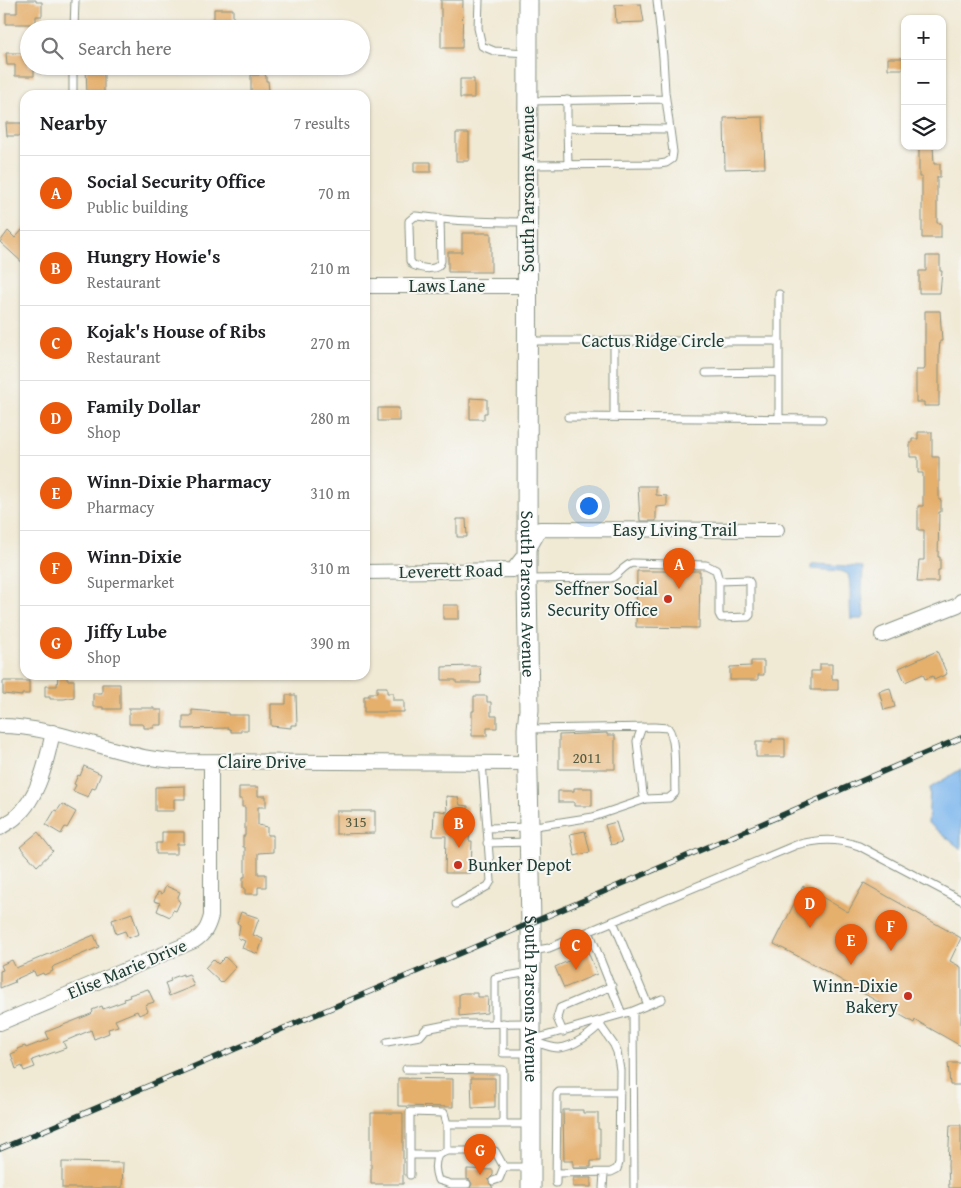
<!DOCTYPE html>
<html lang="en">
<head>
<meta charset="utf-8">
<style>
	body { margin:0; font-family:"Gentium Book Plus",serif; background:#f2f2f2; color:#202124 }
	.controls { position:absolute; right:15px; top:15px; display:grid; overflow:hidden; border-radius:10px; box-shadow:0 1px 4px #0004 }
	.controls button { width:45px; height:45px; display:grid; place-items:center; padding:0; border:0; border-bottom:1px solid #e0e0e0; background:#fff; color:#202124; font:25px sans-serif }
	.you { position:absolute; left:588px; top:505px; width:18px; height:18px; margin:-12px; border:4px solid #fff; border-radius:50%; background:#1a73e8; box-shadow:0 0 0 8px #1a73e833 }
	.badge { display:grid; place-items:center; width:32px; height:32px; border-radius:50%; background:#ea580c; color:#fff; font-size:16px; font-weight:700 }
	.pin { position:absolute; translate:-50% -41px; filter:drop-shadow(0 1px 2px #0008) }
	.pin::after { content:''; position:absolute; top:26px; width:18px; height:15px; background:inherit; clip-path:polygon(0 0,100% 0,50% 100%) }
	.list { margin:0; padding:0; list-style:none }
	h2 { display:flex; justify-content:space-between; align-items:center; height:65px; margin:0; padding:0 20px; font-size:21px }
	h2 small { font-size:16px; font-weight:400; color:#757577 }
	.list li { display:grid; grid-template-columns:32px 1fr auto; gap:15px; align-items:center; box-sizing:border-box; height:75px; padding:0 20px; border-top:1px solid #e0e0e0 }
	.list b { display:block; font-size:19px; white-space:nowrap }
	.list p { margin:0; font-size:16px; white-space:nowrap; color:#757577 }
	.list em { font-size:16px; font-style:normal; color:#757577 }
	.icon { flex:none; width:28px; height:28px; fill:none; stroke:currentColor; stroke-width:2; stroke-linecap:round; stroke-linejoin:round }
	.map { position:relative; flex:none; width:961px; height:1188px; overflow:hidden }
	.search { position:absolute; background:#fff; box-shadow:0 1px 4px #0004; left:20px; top:20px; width:350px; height:55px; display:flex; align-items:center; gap:12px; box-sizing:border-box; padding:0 18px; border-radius:28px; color:#757577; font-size:19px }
	.panel { position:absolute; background:#fff; box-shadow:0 1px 4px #0004; left:20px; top:90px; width:350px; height:590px; border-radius:15px }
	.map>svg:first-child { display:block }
	.water { fill:#7eb7ee; stroke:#4e7a91 }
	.building { fill:#e5af6c }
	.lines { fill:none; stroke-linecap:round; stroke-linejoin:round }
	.service-casing { stroke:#889384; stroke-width:9 }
	.minor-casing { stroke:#889384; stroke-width:16 }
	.secondary-casing { stroke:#889384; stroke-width:21 }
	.service { stroke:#fff; stroke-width:7 }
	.minor { stroke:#fff; stroke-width:14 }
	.secondary { stroke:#fff; stroke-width:19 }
	.rail-casing { stroke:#1f3d34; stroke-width:5.5 }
	.rail { stroke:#f6f6f2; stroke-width:4; stroke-dasharray:11; stroke-linecap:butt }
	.poi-dot { fill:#c8321e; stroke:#f6f6f2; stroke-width:2 }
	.labels { text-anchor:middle; stroke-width:4; stroke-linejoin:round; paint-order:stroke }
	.number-label { font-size:15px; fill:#505a42 }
	.street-label { font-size:18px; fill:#1f3d34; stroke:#f6f6f2 }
	.poi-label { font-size:18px; fill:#1f3d34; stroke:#f6f6f2; text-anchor:end }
</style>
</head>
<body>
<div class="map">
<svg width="961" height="1188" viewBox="0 0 961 1188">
	<rect width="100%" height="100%" fill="#f6f6f2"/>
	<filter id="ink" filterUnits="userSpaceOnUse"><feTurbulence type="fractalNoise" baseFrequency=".02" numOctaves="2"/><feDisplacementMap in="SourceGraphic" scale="10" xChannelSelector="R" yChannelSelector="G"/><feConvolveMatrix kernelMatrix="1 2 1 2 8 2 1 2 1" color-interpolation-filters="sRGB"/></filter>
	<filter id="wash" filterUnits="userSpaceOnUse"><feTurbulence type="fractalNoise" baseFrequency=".0096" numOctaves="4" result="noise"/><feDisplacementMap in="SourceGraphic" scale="20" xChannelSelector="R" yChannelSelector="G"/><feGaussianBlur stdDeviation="1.12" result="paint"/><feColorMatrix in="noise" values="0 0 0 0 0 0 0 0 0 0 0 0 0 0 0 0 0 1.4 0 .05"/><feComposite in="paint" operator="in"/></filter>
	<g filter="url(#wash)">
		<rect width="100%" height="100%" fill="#f0e9d4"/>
		<path class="water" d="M814,564L863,567L862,593L864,617L862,619H851C849,604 852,588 848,574L841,571L811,569V566Z
			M961,769V849L928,823L930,788Z"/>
		<g id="blocks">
			<path class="building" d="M17,0H36V2H42V16H36V24H6V13H17Z
				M441,0H463L462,48H441Z
				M641,4L644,22L616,23L615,5Z
				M214,9H233V29H203L214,18Z
				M6,53H29V66H34V76H15V65H7Z
				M888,58H905V69H888Z
				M86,66H104V95H87Z
				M262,72L266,76V81H268L269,91H262V95H251V75H259Z
				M460,79H474V98H460Z
				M763,117L765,168L725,169L724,118Z
				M6,123H25V136H7Z
				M456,133H469V161H456Z
				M919,146H933L934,164H940V177H937V223H941V238H922V177H919Z
				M414,162H431V172H414Z
				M25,227V265L0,242L8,231L15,238Z
				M462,233H491V272H448V252H462Z
				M926,256H940V271H942L940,293H919V271H926Z
				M925,311H940L942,341H940L939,353V406H924V402H916V370H924L925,368Z
				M470,398L487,399V413H484V419H470Z
				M378,408H399V421H378Z
				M918,432H932V457H939V500H941V512H939L938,557H940V570H938V582H917L919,560H924V530H918V506H923V473H918V457H910V443H912V439H918Z
				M638,486H656V495L667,496V506L656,507V521H640Z
				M457,519H466L467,537H457Z
				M637,571H700L699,628L636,627Z
				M443,605H459V619H443Z
				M937,651L947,674L934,680L933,676L925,679L923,674L905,682L899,668Z
				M751,661H764V675H758V680H730V667L751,666Z
				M820,664H832V679H838V690H811V671H820Z
				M469,666H480L481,683H456V680H442V667Z
				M58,675H67V680H74V697L64,699H50V697H45V686H57Z
				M3,681H29V694H22V696L3,694Z
				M102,684H120V709H103V707H93V693H102Z
				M377,687H387V693H393V700H404V712H364V696H369V693H377Z
				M890,688L895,707L884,710L879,691Z
				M286,695H296L297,725H291V728L271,726V704H286Z
				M474,696H487V702H491V716H497V728H487V736H472V711H474Z
				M129,708H154V710H162V725H154V728H144V725L141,724H129Z
				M192,710L228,713V715H248V730H241V732H231V730L228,728L183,729V716H192Z
				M607,733V735H615V769H559V735Z
				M772,739H785V757H756V742H772Z
				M84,766L101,774L95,789L92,788L88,797L73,791L76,785L74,784L78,775L80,776Z
				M185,786V799H174V811H155V787Z
				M239,787H258V796H266V807H258V825L267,827V835H273V852L258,853V874H266V887H258V894H245V888H243V877H245V847H243V836H245V807H242V799H239Z
				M574,788H592V806H574V802H558V791H574Z
				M446,796L458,797L460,805L468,806V818L471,819L469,841H472L471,873H445L446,836H433L434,810L447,812Z
				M62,804L76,812L67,828L65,827L61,834L46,825L55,810L57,811Z
				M336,811H375V833L336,834Z
				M616,822L622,842L611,845L605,825Z
				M585,831L590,852L575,856L570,834Z
				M38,832L53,851L37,866L20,847Z
				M162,832H184V844H177V854H156V843H162Z
				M864,883L961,938L950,961L961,967V1046L915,1020L914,1023L817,966L774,944L803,886L848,912Z
				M166,886L180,892L178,897V900L180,902L176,911L173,910L170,917L157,911L160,903L154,901L158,892L162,894Z
				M241,912L259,918L253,935L263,939L258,954L242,948L245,941L238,938L240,925L237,923Z
				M132,913L139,934L128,938L125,931L116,934L112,920Z
				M94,935L99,947L54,966L52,968L53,971L44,975L43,973L36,976L34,971L14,980L15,982L0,988V971L3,970L1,965L12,960L16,968Z
				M588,952L597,974L564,988L555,967Z
				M225,957L236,967L221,983L205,968L213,959L218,964Z
				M183,974V976L189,974L194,986L169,996L165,983L171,981L170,979Z
				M148,989L154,1002L145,1005L148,1011L139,1015L137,1011L115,1020L118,1026L108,1029L109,1033L94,1039L91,1030L63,1042L66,1048L32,1060L35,1067L24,1071L22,1066L16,1069L11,1054L18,1051L17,1049L25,1046L26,1048L49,1039L46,1032L91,1014L93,1012L92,1010L102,1006L103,1009L125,1001L124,999L130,997L129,995Z
				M463,993H477V997H488L487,1013L459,1016V994Z
				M948,1063H961V1085H950Z
				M398,1078L453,1079V1107L398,1106Z
				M471,1078H495V1107L472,1108Z
				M563,1110H583V1113H598V1129H600V1161H591V1167H573V1161H564Z
				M371,1113H403V1184H371Z
				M950,1125H961V1188H949L948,1165Z
				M62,1162L123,1163L122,1188H62Z
				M467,1169L493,1170V1175L488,1180L493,1188H470L472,1184L470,1180L467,1179Z
				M573,1178H591V1187H573Z"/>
		</g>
	</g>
	<g filter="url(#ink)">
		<use href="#blocks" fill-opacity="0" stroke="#889384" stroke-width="1"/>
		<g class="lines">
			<g class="service-casing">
				<path id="service" d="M479,0L478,28L482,46L494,51L528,53
					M74,29L75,0
					M73,95V66
					M567,100V128
					M528,101L665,99
					M568,164L567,128L670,129
					M529,165L659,164L666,163L672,159L673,152L665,92L663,57L657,0
					M440,218L441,261C438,272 422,269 413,265L410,261L409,226V221L415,216C428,217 440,219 453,220C478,222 503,222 528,222
					M529,341H779
					M706,373L778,372
					M568,417L822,419
					M614,417V341
					M779,418V294
					M527,579L611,578C618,576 623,566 632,563L706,565L716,570L719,581V614L721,618L748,617L750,615V583L748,580L719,581
					M529,729L654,727L668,728C677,739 674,777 675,793L669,798L646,799L643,794L637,741L642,727
					M487,828L529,827L593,817L646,799
					M487,843L529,842
					M456,904L488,886L491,881L482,762
					M613,921L648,1005
					M589,931L622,1014
					M532,951L549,948L796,845C819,839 837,838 859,846L961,900
					M633,1011L634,1188
					M495,1023V978L530,972
					M503,1023V1053H530
					M563,1032L557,1018L560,1008L612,986
					M531,1040L633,1011L662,999
					M532,1041C540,1043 550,1048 559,1048C573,1047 593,1033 602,1022
					M387,1042L420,1036L426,1029L451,1024L531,1023
					M406,1069L503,1070V1124H530
					M447,1151V1124
					M410,1155H438L447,1151H495L504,1167H529
					M438,1155C434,1164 435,1171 438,1180L451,1184H467
					M556,1173L611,1172L617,1169L619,1163L620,1070L617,1052L614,1045L600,1025
					M410,1175V1112L444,1113L447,1124H503
					M493,1181L499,1179L504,1167
					M556,1183L557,1094L559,1092H620
					M603,1188L604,1173"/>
			</g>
			<g class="minor-casing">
				<path id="minor" d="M365,286H528
					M365,572L513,570L527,552L540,529L777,530
					M882,635L958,605L961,601
					M0,726C50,726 95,747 144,757C154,759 164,760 175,761L528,763
					M0,828C5,824 12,821 16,817C39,797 47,760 53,732
					M0,1023L194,941C205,934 208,927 211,916V762"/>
			</g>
			<g class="secondary-casing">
				<g id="secondary">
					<path id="s1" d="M528,0L527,579L529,710L527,729L531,923V1188"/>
				</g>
			</g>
			<use href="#service" class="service"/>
			<use href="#minor" class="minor"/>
			<use href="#secondary" class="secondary"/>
			<g class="rail-casing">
				<path id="rail" d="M0,1149L531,923L961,738"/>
			</g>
			<use href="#rail" class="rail"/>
		</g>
	</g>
	<g class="poi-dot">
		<circle cx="668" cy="599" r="5"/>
		<circle cx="458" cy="865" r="5"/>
		<circle cx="908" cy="996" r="5"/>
	</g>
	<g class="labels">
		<g class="number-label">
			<text x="587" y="763">2011</text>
			<text x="356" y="827">315</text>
		</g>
		<g class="street-label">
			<text transform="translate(528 189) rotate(-90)" y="6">South Parsons Avenue</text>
			<text x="447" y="292">Laws Lane</text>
			<text x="653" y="347">Cactus Ridge Circle</text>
			<text x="675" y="536">Easy Living Trail</text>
			<text transform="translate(451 571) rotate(-1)" y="6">Leverett Road</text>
			<text dy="6" stroke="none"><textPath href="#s1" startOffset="594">South Parsons Avenue</textPath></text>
			<text x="262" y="768">Claire Drive</text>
			<text transform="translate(127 969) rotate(-23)" y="6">Elise Marie Drive</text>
			<text dy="6" stroke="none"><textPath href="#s1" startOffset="999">South Parsons Avenue</textPath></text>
		</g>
		<g class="poi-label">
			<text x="658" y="595">Seffner Social<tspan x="658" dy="21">Security Office</tspan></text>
			<text x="468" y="871" text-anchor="start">Bunker Depot</text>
			<text x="898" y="992">Winn-Dixie<tspan x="898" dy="21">Bakery</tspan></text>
		</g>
	</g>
</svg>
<div class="controls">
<button>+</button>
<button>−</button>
<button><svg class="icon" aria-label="layers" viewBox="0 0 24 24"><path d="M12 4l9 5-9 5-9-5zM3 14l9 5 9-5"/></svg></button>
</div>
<div class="you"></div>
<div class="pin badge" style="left:679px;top:589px">A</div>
<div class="pin badge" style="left:459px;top:848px">B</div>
<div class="pin badge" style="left:576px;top:970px">C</div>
<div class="pin badge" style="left:810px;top:928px">D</div>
<div class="pin badge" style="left:851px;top:965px">E</div>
<div class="pin badge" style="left:891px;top:951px">F</div>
<div class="pin badge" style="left:480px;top:1175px">G</div>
<div class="search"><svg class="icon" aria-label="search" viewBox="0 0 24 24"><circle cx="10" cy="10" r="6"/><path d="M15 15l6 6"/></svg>Search here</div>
<section class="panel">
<h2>Nearby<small>7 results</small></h2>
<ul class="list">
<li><span class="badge">A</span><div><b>Social Security Office</b><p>Public building</p></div><em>70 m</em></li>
<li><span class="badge">B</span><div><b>Hungry Howie's</b><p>Restaurant</p></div><em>210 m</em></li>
<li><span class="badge">C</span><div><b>Kojak's House of Ribs</b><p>Restaurant</p></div><em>270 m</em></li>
<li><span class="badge">D</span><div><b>Family Dollar</b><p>Shop</p></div><em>280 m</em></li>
<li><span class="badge">E</span><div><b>Winn-Dixie Pharmacy</b><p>Pharmacy</p></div><em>310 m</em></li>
<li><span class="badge">F</span><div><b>Winn-Dixie</b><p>Supermarket</p></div><em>310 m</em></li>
<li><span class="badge">G</span><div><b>Jiffy Lube</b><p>Shop</p></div><em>390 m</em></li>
</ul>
</section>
</div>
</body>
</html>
